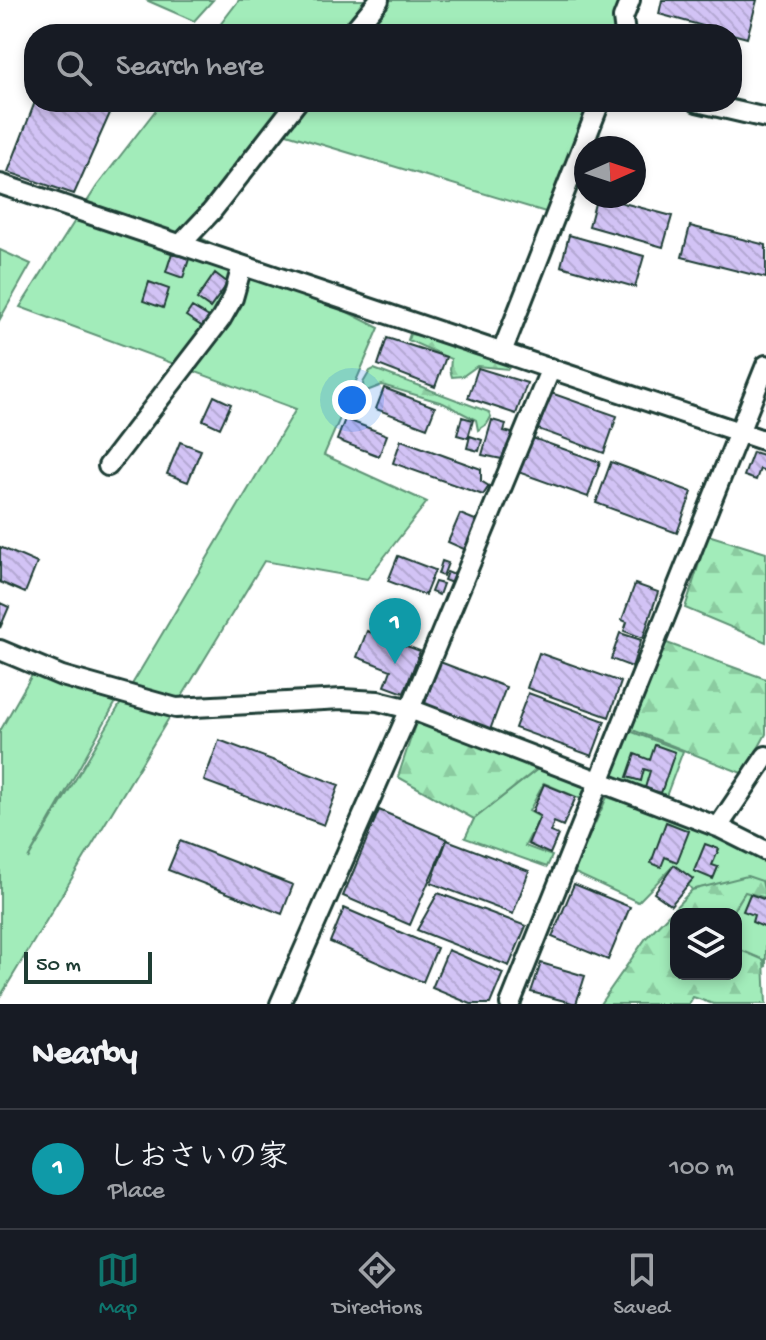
<!DOCTYPE html>
<html lang="en">
<head>
<meta charset="utf-8">
<style>
	body { margin:0; font-family:"Gochi Hand","Klee One",sans-serif; background:#242831; color:#f1f3f6 }
	.controls { position:absolute; right:24px; bottom:24px; display:grid; overflow:hidden; border-radius:16px; box-shadow:0 4px 12px #0003 }
	.controls button { width:72px; height:72px; display:grid; place-items:center; padding:0; border:0; border-bottom:2px solid #363941; background:#171b24; color:#f1f3f6; font:40px sans-serif }
	.compass { position:absolute; left:574px; top:136px; width:72px; height:72px; border-radius:50%; background:#171b24; box-shadow:0 4px 12px #0003; rotate:87deg }
	.scale { position:absolute; left:24px; bottom:20px; width:128px; box-sizing:border-box; padding-left:8px; border:4px solid #1f3d34; border-top:0; font-size:22px; line-height:28px; white-space:nowrap; color:#1f3d34; -webkit-text-stroke:6px #fff; paint-order:stroke }
	.you { position:absolute; left:352px; top:400px; width:28px; height:28px; margin:-20px; border:6px solid #fff; border-radius:50%; background:#1a73e8; box-shadow:0 0 0 12px #1a73e833 }
	.badge { display:grid; place-items:center; width:52px; height:52px; border-radius:50%; background:#0f766e; color:#fff; font-size:26px; font-weight:700 }
	.pin { position:absolute; translate:-50% -66px; filter:drop-shadow(0 2px 4px #0008) }
	.pin::after { content:''; position:absolute; top:42px; width:28px; height:24px; background:inherit; clip-path:polygon(0 0,100% 0,50% 100%) }
	.list { margin:0; padding:0; list-style:none }
	h2 { display:flex; justify-content:space-between; align-items:center; height:104px; margin:0; padding:0 32px; font-size:34px }
	h2 small { font-size:26px; font-weight:400; color:#9ea1a6 }
	.list li { display:grid; grid-template-columns:52px 1fr auto; gap:24px; align-items:center; box-sizing:border-box; height:120px; padding:0 32px; border-top:2px solid #363941 }
	.list b { display:block; font-size:30px; white-space:nowrap }
	.list p { margin:0; font-size:26px; white-space:nowrap; color:#9ea1a6 }
	.list em { font-size:26px; font-style:normal; color:#9ea1a6 }
	.icon { flex:none; width:44px; height:44px; fill:none; stroke:currentColor; stroke-width:2; stroke-linecap:round; stroke-linejoin:round }
	.map { position:relative; flex:none; width:766px; height:1004px; overflow:hidden }
	.search { position:absolute; background:#171b24; box-shadow:0 4px 12px #0003; left:24px; right:24px; top:24px; height:88px; display:flex; align-items:center; gap:20px; box-sizing:border-box; padding:0 28px; border-radius:32px; color:#9ea1a6; font-size:30px }
	.sheet { height:224px; background:#171b24 }
	nav { display:flex; justify-content:space-around; align-items:center; box-sizing:border-box; height:112px; border-top:2px solid #363941; background:#171b24; font-size:22px; color:#9ea1a6 }
	nav a { display:grid; justify-items:center; gap:4px }
	nav .on { color:#0f766e }
	.map>svg:first-child { display:block }
	.grass { fill:#a2ecba; stroke:#609477; stroke-width:2 }
	.forest { fill:url(#forest-firs); stroke:#609477; stroke-width:2 }
	.building { fill:url(#building-back-hatch); stroke:#1f3d34; stroke-width:2 }
	.lines { fill:none; stroke-linecap:round; stroke-linejoin:round }
	.minor-casing { stroke:#1f3d34; stroke-width:24 }
	.minor { stroke:#fff; stroke-width:18 }
</style>
</head>
<body>
<div class="map">
<svg width="766" height="1004" viewBox="0 0 766 1004">
	<defs>
		<pattern id="forest-firs" width="22" height="20" patternUnits="userSpaceOnUse" patternTransform="scale(2)"><rect width="22" height="20" fill="#a2ecba"/><path d="M5 1l3.5 6h-7zM16 11l3.5 6h-7z" fill="#8bcba0"/></pattern>
		<pattern id="building-back-hatch" width="6" height="6" patternUnits="userSpaceOnUse" patternTransform="scale(2)"><rect width="6" height="6" fill="#d2c3f5"/><path d="M-1 5l2 2M0 0l6 6M5-1l2 2" fill="none" stroke="#b4a8d3"/></pattern>
	</defs>
	<rect width="100%" height="100%" fill="#fff"/>
	<filter id="ink" filterUnits="userSpaceOnUse"><feTurbulence type="fractalNoise" baseFrequency=".0125" numOctaves="2"/><feDisplacementMap in="SourceGraphic" scale="16" xChannelSelector="R" yChannelSelector="G"/><feConvolveMatrix kernelMatrix="1 2 1 2 8 2 1 2 1" color-interpolation-filters="sRGB"/></filter>
	<g filter="url(#ink)">
		<path class="grass" d="M146,0H213L194,21Z
			M239,0H619L620,34H213Z
			M162,102H603L549,213L280,132L187,231L379,328L324,455L427,502L367,579L264,561L0,997V731L33,673L117,700L28,859L296,409L20,307L97,186Z
			M0,250L31,264L0,319Z
			M627,730L683,751L665,799L613,777L611,772Z
			M539,768L586,788L581,799L544,783L529,811L540,817L525,846L552,856L547,867L465,838L474,819Z
			M607,797L708,830L766,855V889L763,883L749,877L692,890L674,865L638,902L573,872Z
			M745,891L766,898V967L764,960L736,950V914H732Z"/>
		<path class="forest" d="M410,334L451,342L511,365L508,369L477,366L463,376L452,377L450,370L451,359L408,340Z
			M374,369L489,412L491,417L487,424L478,430L476,420L443,403L382,385L364,392L363,383L370,371Z
			M708,535L766,553V642L685,608Z
			M664,642L766,679V734L744,774L630,729Z
			M417,719L541,766L474,819L398,777Z
			M747,876L762,881L766,898L745,892L731,914H676V974H736V948L764,960L766,1004H713L693,997L689,1004H600L646,938L692,890Z"/>
		<path class="building" d="M662,0H757L747,38L659,14Z
			M35,102H115L74,194L8,172Z
			M597,196L672,216L663,247L589,226Z
			M690,226L766,245V278L682,257Z
			M569,235L644,256L635,287L561,266Z
			M172,253L189,259L183,278L166,272Z
			M215,273L228,283L210,308L197,299Z
			M149,282L169,289L163,308L143,301Z
			M192,307L209,317L203,327L186,316Z
			M387,338L446,357L435,387L378,365Z
			M478,368L527,383L516,414L468,398Z
			M384,388L435,407L427,428L376,409Z
			M551,393L617,416L604,453L538,429Z
			M214,396L231,404L220,428L203,420Z
			M462,417L473,420L468,438L457,435Z
			M345,419L387,435L379,456L337,440Z
			M492,420L506,424L504,431L515,434L510,449H505L502,459L482,455Z
			M470,436L482,440L479,451L467,448Z
			M530,437L600,462L588,497L518,472Z
			M401,440L481,469V481L489,486L483,495L393,463Z
			M180,442L201,450L188,482L167,474Z
			M753,452L766,456V471L760,469L756,480L744,476Z
			M611,462L692,492L677,533L596,503Z
			M460,514L478,521L466,550L448,542Z
			M0,547L37,563L25,593L0,582Z
			M398,556L435,570L425,595L388,581Z
			M442,561L448,563L443,576L438,574Z
			M447,572L457,576L454,584L444,580Z
			M435,582L443,584L439,595L431,592Z
			M635,584L658,592L643,638L624,631L627,622L622,620Z
			M0,603L9,607L0,628Z
			M367,631L420,651L404,693L385,686L391,670L357,657Z
			M620,633L641,640L632,667L611,659Z
			M539,653L621,682L609,717L527,688Z
			M440,662L506,687L490,730L424,706Z
			M528,693L605,721L592,756L515,728Z
			M219,740L339,785L324,825L204,781Z
			M655,745L675,752L661,793L645,788L650,771L644,769L641,781L627,777L635,754L650,760Z
			M544,784L576,797L563,826L554,822L550,832L558,835L550,854L528,844L540,816L532,812Z
			M379,810L447,839L410,925L343,896Z
			M666,822L689,831L677,862L665,857L661,867L651,863Z
			M447,840L529,871L513,914L431,883Z
			M180,841L293,885L282,914L168,870Z
			M705,844L719,849L712,865L718,867L713,879L694,871Z
			M674,865L693,879L671,905L654,893Z
			M574,884L630,907L608,960L552,937Z
			M438,893L526,926L509,966L417,930Z
			M750,894L766,900V928L752,922L754,915L743,911Z
			M344,908L437,948L423,982L330,942Z
			M448,950L503,973L490,1004H471L432,988Z
			M541,963L585,976L576,1004L531,992Z"/>
		<g class="lines">
			<g class="minor-casing">
				<path id="minor" d="M351,34L379,0
					M625,34L623,18L630,0
					M697,102L766,118
					M0,184L766,441
					M180,245L212,211L297,102
					M502,352L600,102
					M108,466L221,319L233,298L242,266
					M0,650L62,676L176,708L342,699L378,701L410,709L718,827L766,851
					M718,827L766,756
					M280,1004L410,709L551,368
					M510,1004L766,365"/>
			</g>
			<use href="#minor" class="minor"/>
		</g>
	</g>
</svg>
<div class="controls">
<button><svg class="icon" aria-label="layers" viewBox="0 0 24 24"><path d="M12 4l9 5-9 5-9-5zM3 14l9 5 9-5"/></svg></button>
</div>
<svg class="compass" viewBox="-18 -18 36 36"><path d="M0-13l5 13h-10z" fill="#e53935"/><path d="M0 13l5-13h-10z" fill="#9ea1a6"/></svg>
<div class="scale">50 m</div>
<div class="you"></div>
<div class="pin badge" style="left:395px;top:664px;background:#0f9aa8">1</div>
<div class="search"><svg class="icon" aria-label="search" viewBox="0 0 24 24"><circle cx="10" cy="10" r="6"/><path d="M15 15l6 6"/></svg>Search here</div>
</div>
<section class="sheet">
<h2>Nearby<small></small></h2>
<ul class="list">
<li><span class="badge" style="background:#0f9aa8">1</span><div><b>しおさいの家</b><p>Place</p></div><em>100 m</em></li>
</ul>
</section>
<nav>
<a class="on"><svg class="icon" aria-label="map" viewBox="0 0 24 24"><path d="M3 6l6-2 6 2 6-2v14l-6 2-6-2-6 2zM9 4v14M15 6v14"/></svg>Map</a>
<a><svg class="icon" aria-label="directions" viewBox="0 0 24 24"><path d="M12 3l9 9-9 9-9-9zM9 14v-3h6M13 9l2 2-2 2"/></svg>Directions</a>
<a><svg class="icon" aria-label="saved" viewBox="0 0 24 24"><path d="M7 4h10v16l-5-4-5 4z"/></svg>Saved</a>
</nav>
</body>
</html>
